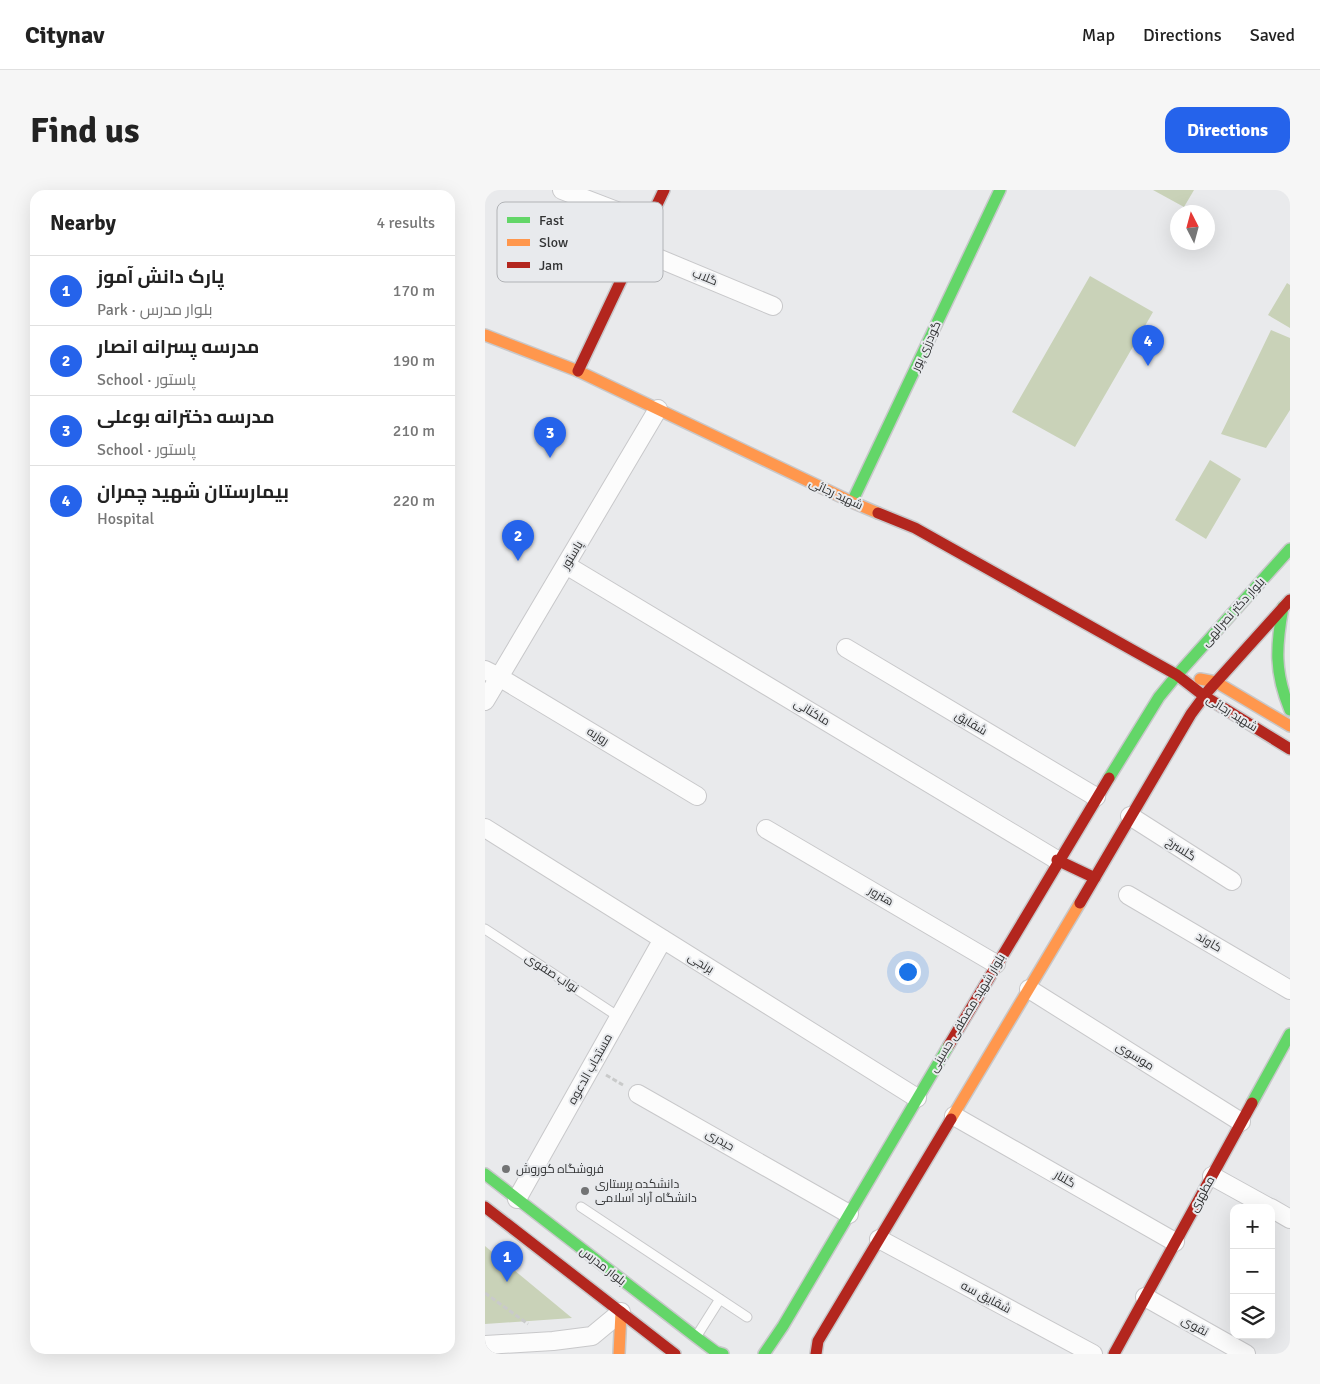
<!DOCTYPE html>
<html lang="en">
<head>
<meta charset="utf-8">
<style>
	body { margin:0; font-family:Signika,Cairo,sans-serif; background:#f6f6f6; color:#222 }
	.controls { position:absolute; right:15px; bottom:15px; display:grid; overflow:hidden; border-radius:10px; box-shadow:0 5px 20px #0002 }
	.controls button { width:45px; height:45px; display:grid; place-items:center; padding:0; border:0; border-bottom:1px solid #e0e0e0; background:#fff; color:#222; font:25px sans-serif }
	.compass { position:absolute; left:685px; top:15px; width:45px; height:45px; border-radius:50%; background:#fff; box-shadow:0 5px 20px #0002; rotate:354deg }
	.you { position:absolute; left:422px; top:781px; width:18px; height:18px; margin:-12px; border:4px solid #fff; border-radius:50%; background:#1a73e8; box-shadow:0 0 0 8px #1a73e833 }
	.badge { display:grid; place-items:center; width:32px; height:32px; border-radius:50%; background:#2563eb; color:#fff; font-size:16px; font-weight:700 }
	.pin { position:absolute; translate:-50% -41px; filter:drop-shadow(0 1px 2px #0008) }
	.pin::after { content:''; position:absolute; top:26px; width:18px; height:15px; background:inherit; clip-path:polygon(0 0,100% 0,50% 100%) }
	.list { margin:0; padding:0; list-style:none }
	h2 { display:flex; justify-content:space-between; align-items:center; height:65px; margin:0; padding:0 20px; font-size:21px }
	h2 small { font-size:16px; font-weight:400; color:#767676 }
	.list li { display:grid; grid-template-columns:32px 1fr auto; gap:15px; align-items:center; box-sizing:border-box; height:70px; padding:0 20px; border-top:1px solid #e0e0e0 }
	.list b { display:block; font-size:19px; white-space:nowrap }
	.list p { margin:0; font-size:16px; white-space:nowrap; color:#767676 }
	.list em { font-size:16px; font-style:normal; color:#767676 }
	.icon { flex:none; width:28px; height:28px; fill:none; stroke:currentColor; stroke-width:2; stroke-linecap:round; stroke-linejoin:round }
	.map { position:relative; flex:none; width:805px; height:1164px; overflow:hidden; border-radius:15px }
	header { display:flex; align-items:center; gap:30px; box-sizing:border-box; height:70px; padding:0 25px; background:#fff; border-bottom:1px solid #e0e0e0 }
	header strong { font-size:24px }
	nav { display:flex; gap:28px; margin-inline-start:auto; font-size:18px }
	.intro { display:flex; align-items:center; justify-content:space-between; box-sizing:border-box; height:120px; padding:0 30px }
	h1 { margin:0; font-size:35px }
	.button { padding:12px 22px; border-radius:15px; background:#2563eb; color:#fff; font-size:18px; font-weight:700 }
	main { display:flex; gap:30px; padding:0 30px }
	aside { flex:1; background:#fff; border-radius:15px; box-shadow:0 5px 20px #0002 }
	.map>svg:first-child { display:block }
	.green { fill:#c9d2b8 }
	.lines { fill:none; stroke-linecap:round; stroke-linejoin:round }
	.lane-casing { stroke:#c8c8ca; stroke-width:11 }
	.street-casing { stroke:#c8c8ca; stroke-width:20 }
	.fast-casing { stroke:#c8c8ca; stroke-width:14 }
	.slow-casing { stroke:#c8c8ca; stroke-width:14 }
	.jam-casing { stroke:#c8c8ca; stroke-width:14 }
	.path { stroke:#c9caca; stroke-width:3; stroke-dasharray:5 2.5; stroke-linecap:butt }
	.lane { stroke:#fcfcfc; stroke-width:9 }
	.street { stroke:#fcfcfc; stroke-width:18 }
	.fast { stroke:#63d668; stroke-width:11 }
	.slow { stroke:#ff974d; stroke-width:11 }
	.jam { stroke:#b3261e; stroke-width:11 }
	.poi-dot { fill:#727374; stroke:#e8eaed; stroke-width:2 }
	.labels { text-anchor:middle; stroke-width:4; stroke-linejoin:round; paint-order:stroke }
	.street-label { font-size:12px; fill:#323334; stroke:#e8eaed }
	.poi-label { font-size:12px; fill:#323334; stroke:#e8eaed; text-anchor:start }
	.key { fill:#e8eaed; stroke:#b1b3b6; stroke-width:1 }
	.key-label { font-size:14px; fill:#323334 }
</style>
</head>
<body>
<header>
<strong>Citynav</strong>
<nav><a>Map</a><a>Directions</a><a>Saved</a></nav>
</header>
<div class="intro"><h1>Find us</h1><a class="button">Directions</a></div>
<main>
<aside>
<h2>Nearby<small>4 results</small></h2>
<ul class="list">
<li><span class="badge">1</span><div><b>پارک دانش آموز</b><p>Park · بلوار مدرس</p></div><em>170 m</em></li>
<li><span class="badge">2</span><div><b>مدرسه پسرانه انصار</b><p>School · پاستور</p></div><em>190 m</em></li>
<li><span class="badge">3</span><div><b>مدرسه دخترانه بوعلی</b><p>School · پاستور</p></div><em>210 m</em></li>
<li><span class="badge">4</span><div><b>بیمارستان شهید چمران</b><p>Hospital</p></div><em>220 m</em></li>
</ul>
</aside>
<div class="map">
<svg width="805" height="1164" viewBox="0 0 805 1164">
	<rect width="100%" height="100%" fill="#e9eaec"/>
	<path class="green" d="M668,0H709L699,17Z
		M605,86L668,122L590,257L527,222Z
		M802,93L805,95V138L783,125Z
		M786,140L805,148V220L781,258L736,244Z
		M725,270L756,289L721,349L690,330Z
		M0,1056L87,1128L0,1134Z"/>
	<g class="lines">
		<g class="lane-casing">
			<path id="lane" d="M0,739L134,827
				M96,1017L262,1127
				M211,1147L235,1109"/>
		</g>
		<g class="street-casing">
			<path id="street" d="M77,0L163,33
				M151,59L288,116
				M81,375L572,670
				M361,458L611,607
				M0,480L14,487L212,606
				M0,511L173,219
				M645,626L747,691
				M0,638L432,908
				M281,639L511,774
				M643,705L805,800
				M544,799L756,932
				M153,904L364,1024
				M469,926L690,1052
				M727,986L785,1018
				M32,1009L178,749
				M786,1018L805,1029
				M394,1049L608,1164
				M660,1107L761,1164
				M0,1155L68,1151L107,1146L136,1122"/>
		</g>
		<g class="fast-casing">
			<path id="fast" d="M367,312L515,0
				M798,417C791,456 789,482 805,520
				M624,588L674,507L692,485L805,359
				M767,913L805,844
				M0,984L211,1147L231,1162L238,1164
				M279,1164L298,1136L464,855"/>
		</g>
		<g class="slow-casing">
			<path id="slow" d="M0,145L93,181L367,312L393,323
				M715,489L731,492L805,536
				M466,929L595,713
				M134,1164L136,1122"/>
		</g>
		<g class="jam-casing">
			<path id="jam" d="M93,181L179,0
				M393,323L430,338L692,485L719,506L805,559
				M572,670L610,688
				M595,713L706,524L723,501L805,410
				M464,855L624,588
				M0,1017L190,1164
				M331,1164L333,1151L466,929
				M629,1164L767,913"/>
		</g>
		<path class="path" d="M121,885L138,895
			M0,1103L43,1134"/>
		<use href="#lane" class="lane"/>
		<use href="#street" class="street"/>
		<use href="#fast" class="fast"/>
		<use href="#slow" class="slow"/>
		<use href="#jam" class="jam"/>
	</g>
	<g class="poi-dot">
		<circle cx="21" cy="979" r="5"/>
		<circle cx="100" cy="1001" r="5"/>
	</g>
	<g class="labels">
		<g class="street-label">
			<text transform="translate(220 87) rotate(22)" y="4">گلاب</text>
			<text transform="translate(441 156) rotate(-65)" y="4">گودرزی پور</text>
			<text transform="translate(351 304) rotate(25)" y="4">شهید رجائی</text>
			<text transform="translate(87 365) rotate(-59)" y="4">پاستور</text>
			<text transform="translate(748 422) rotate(-48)" y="4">بلوار دکتر نصرالهی</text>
			<text transform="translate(327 522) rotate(31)" y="4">ماکنانی</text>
			<text transform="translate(747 523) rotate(32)" y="4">شهید رجائی</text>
			<text transform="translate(486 533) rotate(31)" y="4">شقایق</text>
			<text transform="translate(113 546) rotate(31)" y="4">روزبه</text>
			<text transform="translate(696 659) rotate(33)" y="4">گلسرخ</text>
			<text transform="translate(396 706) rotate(30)" y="4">هنرور</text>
			<text transform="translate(724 752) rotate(30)" y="4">کاوند</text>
			<text transform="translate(216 773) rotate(32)" y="4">برنجی</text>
			<text transform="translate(67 783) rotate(33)" y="4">نواب صفوی</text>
			<text transform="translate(482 823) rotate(-59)" y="4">بلوار شهید مصطفی حسینی</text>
			<text transform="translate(650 866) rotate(32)" y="4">موسوی</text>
			<text transform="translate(105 879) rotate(-61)" y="4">مستجاب الدعوه</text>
			<text transform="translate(235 950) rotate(30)" y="4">حیدری</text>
			<text transform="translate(580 989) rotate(30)" y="4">گلنار</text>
			<text transform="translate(717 1004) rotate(-61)" y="4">مطهری</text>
			<text transform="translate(118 1076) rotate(38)" y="4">بلوار مدرس</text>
			<text transform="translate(501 1107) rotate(28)" y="4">شقایق سه</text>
			<text transform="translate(710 1136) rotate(29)" y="4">نقوی</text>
		</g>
		<g class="poi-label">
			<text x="31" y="983">فروشگاه کوروش</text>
			<text x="110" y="998">دانشکده پرستاری<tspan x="110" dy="14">دانشگاه آراد اسلامی</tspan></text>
		</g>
	</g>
	<rect x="12" y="12" width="166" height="80" rx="8" class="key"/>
	<rect x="22" y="27" width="23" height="6" fill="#63d668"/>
	<rect x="22" y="49" width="23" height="7" fill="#ff974d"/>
	<rect x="22" y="72" width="23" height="6" fill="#b3261e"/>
	<g class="key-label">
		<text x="54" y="35">Fast</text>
		<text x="54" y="57">Slow</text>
		<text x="54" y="80">Jam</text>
	</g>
</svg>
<div class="controls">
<button>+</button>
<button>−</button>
<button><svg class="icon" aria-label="layers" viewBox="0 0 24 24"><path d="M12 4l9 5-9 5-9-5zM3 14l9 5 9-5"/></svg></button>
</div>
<svg class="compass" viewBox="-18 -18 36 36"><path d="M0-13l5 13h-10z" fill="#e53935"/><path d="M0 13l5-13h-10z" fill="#767676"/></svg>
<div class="you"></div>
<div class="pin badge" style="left:22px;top:1092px">1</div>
<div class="pin badge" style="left:33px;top:371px">2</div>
<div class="pin badge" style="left:65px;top:268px">3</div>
<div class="pin badge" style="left:663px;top:176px">4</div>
</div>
</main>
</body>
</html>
